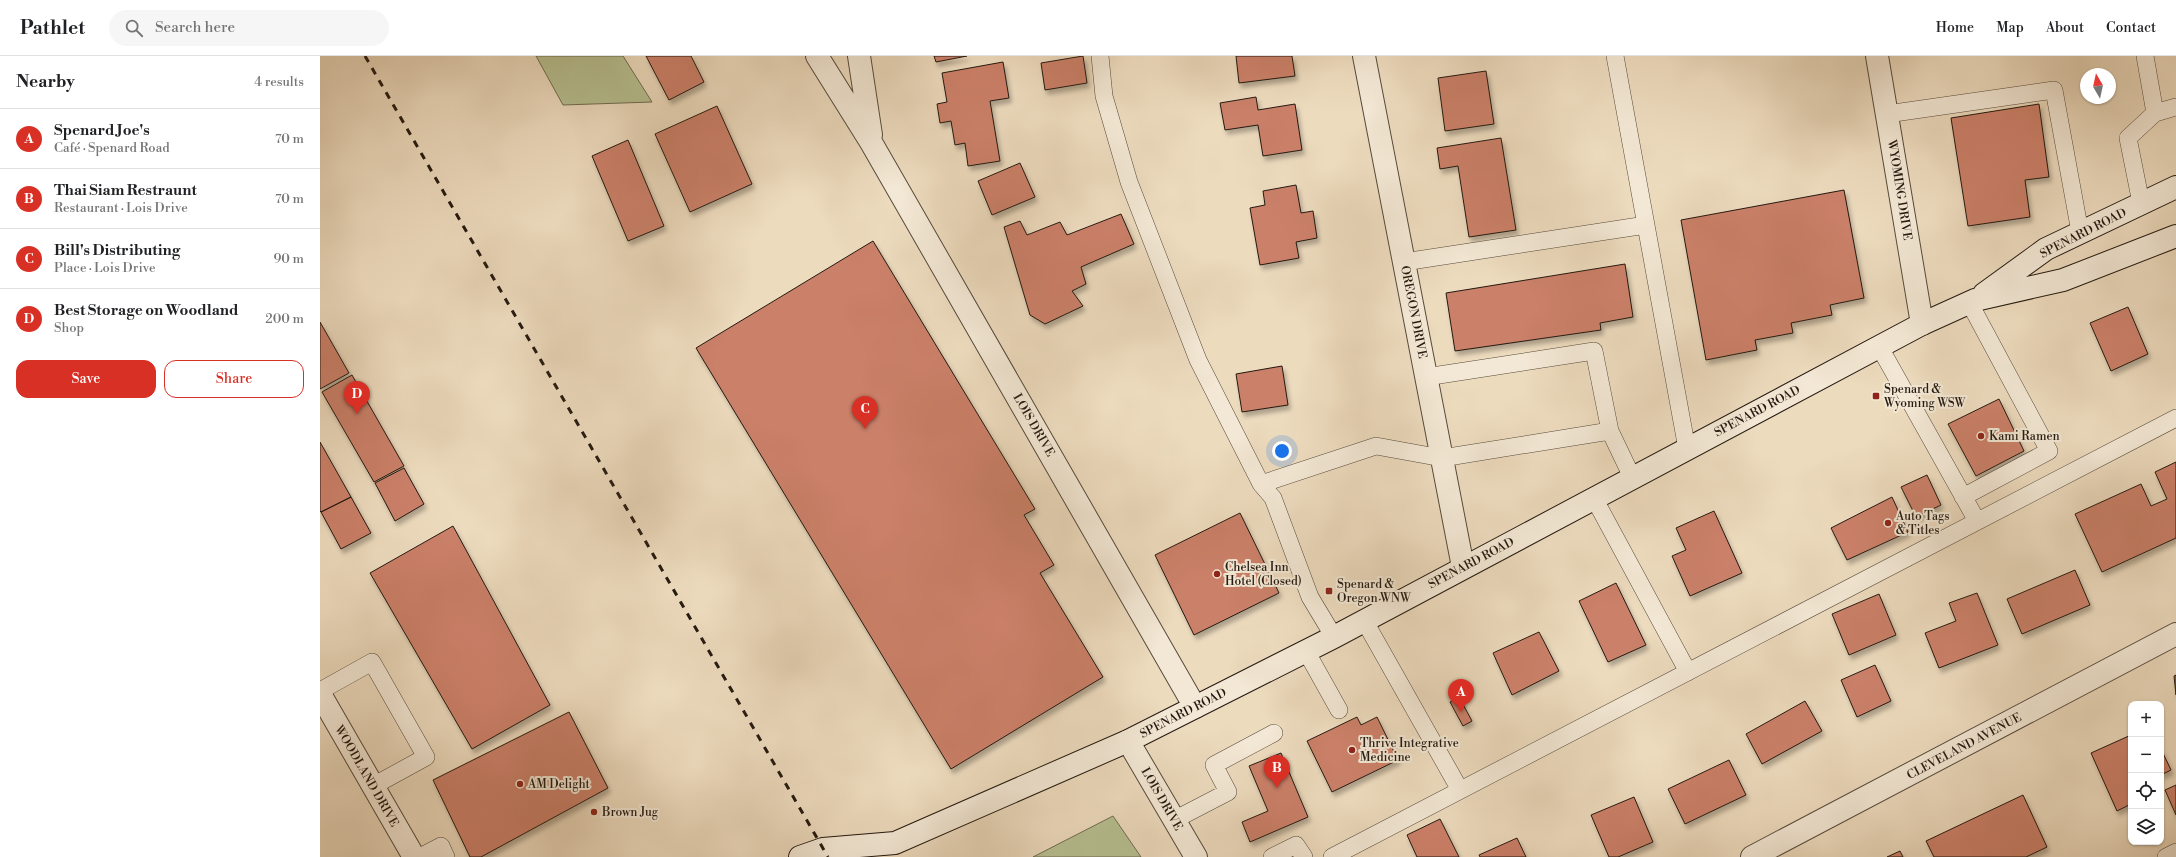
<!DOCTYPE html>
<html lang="en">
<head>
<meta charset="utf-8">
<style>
	body { margin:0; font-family:"Libre Bodoni",serif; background:#f6f6f6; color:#202124 }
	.controls { position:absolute; right:12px; bottom:12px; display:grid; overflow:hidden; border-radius:8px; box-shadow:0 1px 3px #0004 }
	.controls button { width:36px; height:36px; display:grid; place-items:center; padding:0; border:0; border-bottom:1px solid #e0e0e0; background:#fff; color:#202124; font:20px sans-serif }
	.compass { position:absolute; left:1760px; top:12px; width:36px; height:36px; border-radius:50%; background:#fff; box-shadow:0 1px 3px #0004; rotate:351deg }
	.you { position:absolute; left:962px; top:395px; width:14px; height:14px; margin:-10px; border:3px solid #fff; border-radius:50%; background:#1a73e8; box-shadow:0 0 0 6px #1a73e833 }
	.badge { display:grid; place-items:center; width:26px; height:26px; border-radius:50%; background:#d93025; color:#fff; font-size:13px; font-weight:700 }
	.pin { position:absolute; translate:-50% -33px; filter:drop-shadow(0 1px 2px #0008) }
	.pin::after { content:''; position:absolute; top:21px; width:14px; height:12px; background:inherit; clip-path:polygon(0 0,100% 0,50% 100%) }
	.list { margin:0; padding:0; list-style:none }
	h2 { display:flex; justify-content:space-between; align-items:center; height:52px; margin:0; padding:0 16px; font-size:17px }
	h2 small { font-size:13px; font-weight:400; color:#757577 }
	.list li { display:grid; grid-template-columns:26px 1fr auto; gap:12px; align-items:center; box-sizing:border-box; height:60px; padding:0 16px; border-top:1px solid #e0e0e0 }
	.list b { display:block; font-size:15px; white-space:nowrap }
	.list p { margin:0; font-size:13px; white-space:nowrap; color:#757577 }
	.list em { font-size:13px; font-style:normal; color:#757577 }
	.actions { display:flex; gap:8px; padding:12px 16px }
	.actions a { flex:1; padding:9px 0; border:1px solid #d93025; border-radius:12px; text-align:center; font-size:14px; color:#d93025 }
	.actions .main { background:#d93025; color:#fff }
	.icon { flex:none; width:22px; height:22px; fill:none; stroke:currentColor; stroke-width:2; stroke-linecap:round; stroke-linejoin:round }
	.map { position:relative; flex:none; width:1856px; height:801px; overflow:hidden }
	header { display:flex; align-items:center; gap:24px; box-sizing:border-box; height:56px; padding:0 20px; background:#fff; border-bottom:1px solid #e0e0e0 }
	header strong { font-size:19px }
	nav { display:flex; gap:22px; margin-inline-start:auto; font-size:14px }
	.search { width:280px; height:36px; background:#f6f6f6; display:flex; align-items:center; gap:10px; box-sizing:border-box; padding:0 14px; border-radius:22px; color:#757577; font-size:15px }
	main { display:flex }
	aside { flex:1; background:#fff }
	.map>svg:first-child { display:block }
	.green { fill:#b7c092; stroke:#6e6c51 }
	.building { fill:#cb8069; stroke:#241910; filter:url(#shadow) }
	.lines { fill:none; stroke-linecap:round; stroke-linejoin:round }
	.service-casing { stroke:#564a3c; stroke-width:18 }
	.minor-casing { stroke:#564a3c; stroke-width:24 }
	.secondary-casing { stroke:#241910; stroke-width:24 }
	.service { stroke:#f3e8d5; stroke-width:17 }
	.minor { stroke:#f3e8d5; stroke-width:22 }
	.secondary { stroke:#f3e8d5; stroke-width:22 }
	.rail { stroke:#241910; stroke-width:3; stroke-dasharray:7 7; stroke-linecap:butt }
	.poi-dot { fill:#8f2418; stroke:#f3e8d5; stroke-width:1.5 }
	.labels { text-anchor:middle; stroke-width:4; stroke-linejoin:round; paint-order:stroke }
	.street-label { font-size:12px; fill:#241910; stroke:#f3e8d5 }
	.poi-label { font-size:12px; fill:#241910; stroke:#f3e8d5; text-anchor:start }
</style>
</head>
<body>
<header>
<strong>Pathlet</strong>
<div class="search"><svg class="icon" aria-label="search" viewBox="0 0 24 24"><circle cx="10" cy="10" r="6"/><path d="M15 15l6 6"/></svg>Search here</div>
<nav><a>Home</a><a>Map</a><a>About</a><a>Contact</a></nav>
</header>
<main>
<aside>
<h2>Nearby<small>4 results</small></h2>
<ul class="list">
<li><span class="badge">A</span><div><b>Spenard Joe's</b><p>Café · Spenard Road</p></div><em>70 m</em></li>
<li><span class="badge">B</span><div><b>Thai Siam Restraunt</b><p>Restaurant · Lois Drive</p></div><em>70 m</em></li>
<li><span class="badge">C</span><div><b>Bill's Distributing</b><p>Place · Lois Drive</p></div><em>90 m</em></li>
<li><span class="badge">D</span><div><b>Best Storage on Woodland</b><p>Shop</p></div><em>200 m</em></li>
</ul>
<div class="actions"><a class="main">Save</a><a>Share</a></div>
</aside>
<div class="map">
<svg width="1856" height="801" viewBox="0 0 1856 801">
	<defs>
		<filter id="shadow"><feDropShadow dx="2.5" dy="4.5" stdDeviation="2" flood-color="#0004"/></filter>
	</defs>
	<rect width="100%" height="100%" fill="#eddbbe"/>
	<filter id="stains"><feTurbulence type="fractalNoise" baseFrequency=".005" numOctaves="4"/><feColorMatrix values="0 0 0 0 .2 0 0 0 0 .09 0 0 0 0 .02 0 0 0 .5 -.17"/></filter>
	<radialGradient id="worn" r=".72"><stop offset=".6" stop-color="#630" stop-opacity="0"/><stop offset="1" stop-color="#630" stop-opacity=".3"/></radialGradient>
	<path class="green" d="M216,0H303L332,46L243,49Z
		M793,760L821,801H713Z"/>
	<path class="building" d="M326,0H371L384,26L349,44Z
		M614,0H647L616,6Z
		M763,0L767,27L725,34L721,7Z
		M916,0H972L975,20L919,27Z
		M683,6L689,42L670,45L680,105L648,110L645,87L635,89L631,65L620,67L617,48L627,46L622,17Z
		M1166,15L1174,68L1125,75L1118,22Z
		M936,41L938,54L975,48L982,94L943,100L938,69L905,74L900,47Z
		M1719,48L1729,121L1705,124L1710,161L1648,170L1631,62Z
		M397,50L432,128L370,156L335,78Z
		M1181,82L1196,174L1149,181L1138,110L1120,113L1117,92Z
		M308,84L344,170L308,185L272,100Z
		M700,107L715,141L672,159L658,125Z
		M976,129L981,157L993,155L997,182L976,186L979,202L940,209L930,152L945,149L943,135Z
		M1524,134L1544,242L1510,249L1512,259L1471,267L1473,277L1435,284L1437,294L1386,304L1361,164Z
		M801,158L814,188L761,211L766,228L752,235L763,250L725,268L710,259L684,171L700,165L707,179L740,166L747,179Z
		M553,185L715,453L704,459L734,509L720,517L783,621L631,713L376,292Z
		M1305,208L1313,261L1280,267L1281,274L1135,295L1126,237Z
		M1808,251L1828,298L1791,315L1770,267Z
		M0,266L29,317L0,333Z
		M962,310L968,349L922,356L916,318Z
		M32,319L84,410L54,426L2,336Z
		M1679,343L1704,395L1656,420L1628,368Z
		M0,386L31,441L1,456L0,455Z
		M1856,406V482L1782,516L1755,458L1821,428L1831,450L1847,443L1835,416Z
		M84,412L104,448L75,465L55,427Z
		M1607,419L1621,449L1596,461L1581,431Z
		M31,441L51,477L21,493L1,456Z
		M1572,441L1588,476L1527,504L1511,472Z
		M1394,455L1422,517L1370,540L1352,500L1366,494L1356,472Z
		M920,457L959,537L874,579L835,499Z
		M133,470L230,649L152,693L50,517Z
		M1755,514L1770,549L1702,578L1687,543Z
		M1296,527L1326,589L1288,606L1259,545Z
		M1657,537L1678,589L1619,612L1605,577L1636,565L1629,547Z
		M1559,538L1576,579L1529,599L1512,558Z
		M1219,576L1239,615L1192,639L1173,597Z
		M1555,609L1571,645L1537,661L1521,624Z
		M1856,619V639L1854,620Z
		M1139,641L1152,665L1143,670L1130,646Z
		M1485,645L1502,675L1442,708L1426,678Z
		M249,656L288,732L161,801H150L113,724Z
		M1037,661L1041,669L1057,661L1078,704L1012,736L987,685Z
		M1811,679V748L1797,755L1771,697Z
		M1841,693L1851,714L1841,719Z
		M961,697L988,761L930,786L922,766L948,755L929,710Z
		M1409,704L1426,739L1365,768L1348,733Z
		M1856,729V759L1845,734Z
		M1703,739L1727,791L1706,801H1614L1606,785Z
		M1314,741L1333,786L1298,801H1289L1271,759Z
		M1120,763L1139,801H1097L1087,779Z
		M1197,782L1206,801H1160L1159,799Z
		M1580,795L1583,801H1567Z"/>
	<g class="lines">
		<g class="service-casing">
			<path id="service" d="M780,0L784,40L809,126L878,304L941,428
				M1295,0L1367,393
				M1825,0L1835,57
				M1567,58L1734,34L1760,176
				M1821,147L1808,82L1835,57L1856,51
				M1084,206L1326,169
				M1559,290L1657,465
				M1106,321L1274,295L1290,375L1312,421
				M1643,441L1729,395L1649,246
				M1274,442L1368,616
				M1044,564L1140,734
				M1014,581L990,541L953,442L941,428L1056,390L1122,402L1290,375
				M986,595L1019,654
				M0,635L52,606L106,701L53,730
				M854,764L908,736L894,709L954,677
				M100,801L121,790L126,801
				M952,801L976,789L984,801
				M1012,801L1856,362
				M1846,801L1856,796"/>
		</g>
		<g class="minor-casing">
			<path id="minor" d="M497,0L552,88L875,651
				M539,0L551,79
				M1044,0L1143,511
				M1557,0L1602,268
				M0,638L94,801
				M808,685L876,801
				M1432,801L1856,578"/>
		</g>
		<g class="secondary-casing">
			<path id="secondary" d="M1664,238L1726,193L1856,131
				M480,801L503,793L575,787L808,685L1014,581L1602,268L1655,244L1743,224L1856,180"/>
		</g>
		<use href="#service" class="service"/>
		<use href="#minor" class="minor"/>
		<use href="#secondary" class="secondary"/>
		<path class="rail" d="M45,0L508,801"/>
	</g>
	<g class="poi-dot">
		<rect x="1552" y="336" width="8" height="8" rx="2"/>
		<circle cx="1661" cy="380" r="4"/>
		<circle cx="1568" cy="467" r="4"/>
		<circle cx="897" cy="518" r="4"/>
		<rect x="1005" y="531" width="8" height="8" rx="2"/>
		<circle cx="1032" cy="694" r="4"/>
		<circle cx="200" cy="728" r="4"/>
		<circle cx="274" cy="756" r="4"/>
	</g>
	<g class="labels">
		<g class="street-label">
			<text transform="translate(1580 134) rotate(81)" y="4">WYOMING DRIVE</text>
			<text transform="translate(1763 177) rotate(-27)" y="4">SPENARD ROAD</text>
			<text transform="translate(1094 256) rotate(79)" y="4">OREGON DRIVE</text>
			<text transform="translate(1437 355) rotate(-28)" y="4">SPENARD ROAD</text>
			<text transform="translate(714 369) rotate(60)" y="4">LOIS DRIVE</text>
			<text transform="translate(1151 507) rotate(-28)" y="4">SPENARD ROAD</text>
			<text transform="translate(863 657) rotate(-27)" y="4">SPENARD ROAD</text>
			<text transform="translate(1644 690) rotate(-28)" y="4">CLEVELAND AVENUE</text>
			<text transform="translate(47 720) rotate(60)" y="4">WOODLAND DRIVE</text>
			<text transform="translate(842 743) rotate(60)" y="4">LOIS DRIVE</text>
		</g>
		<g class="poi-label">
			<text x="1564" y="337">Spenard &amp;<tspan x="1564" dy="14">Wyoming WSW</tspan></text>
			<text x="1669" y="384">Kami Ramen</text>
			<text x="1576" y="464">Auto Tags<tspan x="1576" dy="14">&amp; Titles</tspan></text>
			<text x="905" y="515">Chelsea Inn<tspan x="905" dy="14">Hotel (Closed)</tspan></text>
			<text x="1017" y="532">Spenard &amp;<tspan x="1017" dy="14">Oregon WNW</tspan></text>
			<text x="1040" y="691">Thrive Integrative<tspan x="1040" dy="14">Medicine</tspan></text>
			<text x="208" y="732">AM Delight</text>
			<text x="282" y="760">Brown Jug</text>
		</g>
	</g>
	<rect width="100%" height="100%" filter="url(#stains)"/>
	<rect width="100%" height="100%" fill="url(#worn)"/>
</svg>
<div class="controls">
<button>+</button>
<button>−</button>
<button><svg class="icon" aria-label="locate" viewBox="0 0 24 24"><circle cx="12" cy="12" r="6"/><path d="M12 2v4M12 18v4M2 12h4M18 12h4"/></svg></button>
<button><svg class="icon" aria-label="layers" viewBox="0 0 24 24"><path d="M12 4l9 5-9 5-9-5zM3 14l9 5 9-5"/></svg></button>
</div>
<svg class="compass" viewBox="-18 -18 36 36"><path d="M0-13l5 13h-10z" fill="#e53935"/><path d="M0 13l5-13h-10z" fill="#757577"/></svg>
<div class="you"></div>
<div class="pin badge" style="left:1141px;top:656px">A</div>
<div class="pin badge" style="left:957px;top:732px">B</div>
<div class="pin badge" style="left:545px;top:373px">C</div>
<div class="pin badge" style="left:37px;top:358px">D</div>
</div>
</main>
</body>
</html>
